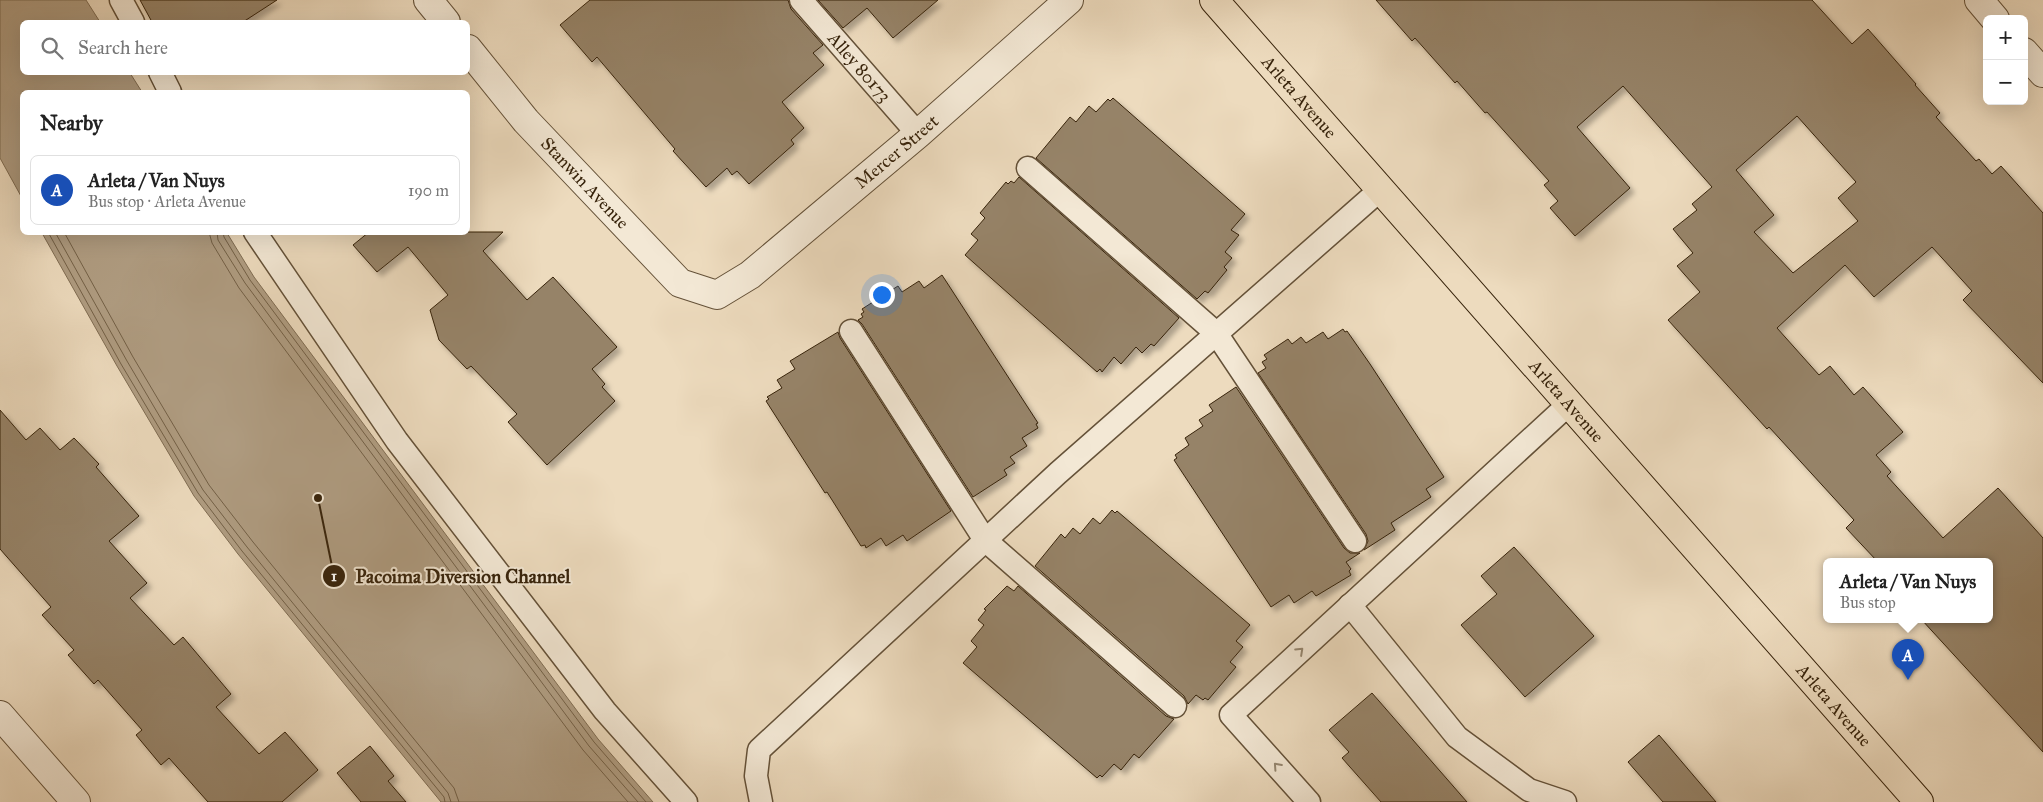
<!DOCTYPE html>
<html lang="en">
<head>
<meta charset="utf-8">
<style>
	body { margin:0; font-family:"IM FELL Great Primer",serif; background:#f2f2f2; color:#222 }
	.controls { position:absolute; right:15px; top:15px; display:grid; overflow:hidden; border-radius:8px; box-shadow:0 5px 20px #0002 }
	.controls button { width:45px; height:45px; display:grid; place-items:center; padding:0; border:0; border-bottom:1px solid #e0e0e0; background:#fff; color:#222; font:25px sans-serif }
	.you { position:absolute; left:881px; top:294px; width:18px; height:18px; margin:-12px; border:4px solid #fff; border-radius:50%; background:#1a73e8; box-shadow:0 0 0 8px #1a73e833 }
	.badge { display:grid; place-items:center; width:32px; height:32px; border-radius:50%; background:#0f766e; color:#fff; font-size:16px; font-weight:700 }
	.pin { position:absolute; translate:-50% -41px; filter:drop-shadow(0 1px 2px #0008) }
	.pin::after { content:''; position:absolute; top:26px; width:18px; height:15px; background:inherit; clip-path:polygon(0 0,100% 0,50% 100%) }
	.popup { position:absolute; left:1823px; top:558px; width:170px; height:65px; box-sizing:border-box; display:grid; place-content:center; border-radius:8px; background:#fff; filter:drop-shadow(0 1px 4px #0005); font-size:16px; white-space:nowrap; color:#767676 }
	.popup b { font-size:19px; color:#222 }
	.popup::after { content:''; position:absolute; left:50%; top:100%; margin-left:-10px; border:10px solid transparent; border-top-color:#fff }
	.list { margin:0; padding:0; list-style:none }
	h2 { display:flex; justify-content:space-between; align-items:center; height:65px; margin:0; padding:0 20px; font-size:21px }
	h2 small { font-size:16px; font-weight:400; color:#767676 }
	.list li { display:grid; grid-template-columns:32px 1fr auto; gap:15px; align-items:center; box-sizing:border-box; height:70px; margin:0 10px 10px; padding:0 10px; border:1px solid #e0e0e0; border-radius:8px }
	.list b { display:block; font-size:19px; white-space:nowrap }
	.list p { margin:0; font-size:16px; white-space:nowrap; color:#767676 }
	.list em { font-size:16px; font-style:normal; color:#767676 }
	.icon { flex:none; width:28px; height:28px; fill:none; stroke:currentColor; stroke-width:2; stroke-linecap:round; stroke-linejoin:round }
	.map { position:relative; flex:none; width:2043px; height:802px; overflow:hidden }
	.search { position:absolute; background:#fff; box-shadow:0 5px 20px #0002; left:20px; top:20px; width:450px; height:55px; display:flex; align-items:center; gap:12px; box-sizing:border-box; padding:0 18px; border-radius:8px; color:#767676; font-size:19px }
	.panel { position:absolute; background:#fff; box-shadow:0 5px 20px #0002; left:20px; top:90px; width:450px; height:145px; border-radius:8px }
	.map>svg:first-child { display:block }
	.water { fill:#af9c81; stroke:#7f6c52 }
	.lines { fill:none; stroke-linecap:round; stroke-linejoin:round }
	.shore { stroke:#736046; stroke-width:1 }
	.building { fill:#968368; stroke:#37230b; fill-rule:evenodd; filter:url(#shadow) }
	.service-casing { stroke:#645138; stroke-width:25 }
	.minor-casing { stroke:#645138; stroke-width:30 }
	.primary-casing { stroke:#37230b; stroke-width:30 }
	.service { stroke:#f3e8d5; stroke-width:22 }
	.minor { stroke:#f3e8d5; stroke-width:28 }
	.primary { stroke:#eddbbe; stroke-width:28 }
	.oneway { stroke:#958670 }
	.labels { text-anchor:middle; stroke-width:4; stroke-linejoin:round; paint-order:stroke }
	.street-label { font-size:18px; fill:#37230b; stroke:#f3e8d5 }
	.leader { fill:none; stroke:#37230b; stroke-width:2 }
	.callout-dot { fill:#37230b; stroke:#f3e8d5; stroke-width:2 }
	.mark-label { font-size:15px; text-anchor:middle; font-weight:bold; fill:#fff }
	.callout-label { font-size:19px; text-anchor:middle; font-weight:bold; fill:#37230b; stroke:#f3e8d5; stroke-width:4; stroke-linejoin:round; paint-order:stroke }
</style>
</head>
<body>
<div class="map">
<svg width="2043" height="802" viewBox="0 0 2043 802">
	<defs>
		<filter id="shadow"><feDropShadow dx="4.5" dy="4.5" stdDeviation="2.5" flood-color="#0004"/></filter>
	</defs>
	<rect width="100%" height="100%" fill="#eddbbe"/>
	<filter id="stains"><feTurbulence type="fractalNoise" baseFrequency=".004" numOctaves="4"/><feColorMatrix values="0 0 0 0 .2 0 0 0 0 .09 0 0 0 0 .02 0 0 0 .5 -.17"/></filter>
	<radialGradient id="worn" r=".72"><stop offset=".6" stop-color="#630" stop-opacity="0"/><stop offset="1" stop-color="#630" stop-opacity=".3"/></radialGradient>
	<path class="water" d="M0,0H86L100,22H22V72L130,73L142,92H22V198L0,158Z
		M42,233H227L254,277L598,739L653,802H441L238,554L194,496L117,366Z"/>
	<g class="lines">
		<path class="shore" d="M48,232L121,364L198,493L242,551L444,797L445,802
			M55,232L127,361L203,490L247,547L448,793L451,802
			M64,232L133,357L209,485L253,542L454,788L459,802
			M209,232L212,243L239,288L583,750L628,802
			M217,232L218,240L245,283L589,746L638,802
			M223,232L224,237L250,280L594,742L646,802"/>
	</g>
	<path class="building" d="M140,0H277L243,22H152Z
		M590,0H788L791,9L823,45L813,53L824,65L782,102L804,128L791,140L794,144L749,184L737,171L732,175L727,168L706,187L673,151L675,149L597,57L592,62L560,25Z
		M818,0H938L893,38L867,8L843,28Z
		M1376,0H1812L1852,44L1868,29L1916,84L1915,85L1940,113L1936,117L1976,161L1979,159L1992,174L2001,166L2043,213V383L1963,300L1972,291L1932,247L1874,297L1845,265L1777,328L1819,375L1830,366L1854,395L1863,387L1903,432L1876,455L1891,472L1887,476L1943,538L1998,488L2043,538V752L1921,619H1989V561H1877L1846,528L1854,520L1769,427L1767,429L1668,320L1700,292L1677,266L1693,253L1673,229L1697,210L1692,204L1712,187L1623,86L1577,127L1630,188L1575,236L1550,208L1558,201L1544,185L1549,181L1487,112L1485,113L1457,81L1455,83L1415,38L1412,41ZM1797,116L1856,182L1838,198L1858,221L1793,273L1754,232L1774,215L1736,170Z
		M1113,98L1245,214L1231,230L1239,235L1225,252L1232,258L1224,267L1227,270L1208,293L1205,291L1197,299L1036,158L1070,117L1076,122L1089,106L1096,112L1108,99L1110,101Z
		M1019,177L1179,318L1154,346L1151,344L1142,353L1136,347L1121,364L1114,357L1102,372L1100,369L1097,372L965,255L978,240L971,234L985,218L980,213L1006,182L1008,184L1011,181L1014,183Z
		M369,232H503L483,251L527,300L553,277L617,347L592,369L605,384L602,387L615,401L547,465L508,422L517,414L471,366L467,369L439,340L430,310L448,295L408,247L377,272L353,245Z
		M942,275L1038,423L1036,424L1038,428L1022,438L1027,446L1010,457L1015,463L1004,470L1007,475L973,497L862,324L858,320L863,317L861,314L864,312L862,309L898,286L902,292L919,281L924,288Z
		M1343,329L1345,332L1347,331L1370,364L1444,477L1426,489L1431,497L1391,523L1395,530L1364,550L1368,541L1366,534L1258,373L1266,368L1262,362L1267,359L1264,355L1288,339L1292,344L1301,337L1306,343L1323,332L1328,339Z
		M838,332L840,338L951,511L907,541L903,535L886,546L881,538L866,548L865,545L861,546L827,492L825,493L766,401L769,399L767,397L782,388L777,380L795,369L790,361Z
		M1236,387L1344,548L1350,553H1360L1346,562L1351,569L1349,571L1351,575L1316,596L1312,591L1294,603L1289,595L1271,607L1174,460L1177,458L1175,455L1189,445L1185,438L1203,426L1199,420L1213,411L1209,405Z
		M0,410L26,440L40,428L60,450L74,438L99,464L96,467L139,516L109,541L147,583L130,598L174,645L183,637L231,694L216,707L259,754L285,732L318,770L282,802H208L169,758L161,765L136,735L142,730L98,680L94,684L68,655L74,650L42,615L51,607L0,549Z
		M1112,510L1115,513L1117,511L1250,625L1236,641L1243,647L1230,662L1236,667L1208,700L1205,698L1203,700L1196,695L1188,704L1184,696L1035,566L1061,534L1065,538L1073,528L1080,534L1093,518L1100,524Z
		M1514,547L1594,636L1525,697L1461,625L1497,594L1481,576Z
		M1007,586L1014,591L1018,586L1166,716L1174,719L1139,758L1134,754L1121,770L1114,764L1102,777L1100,775L1097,778L963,663L977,647L971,641L984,625L978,620L986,610L984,609Z
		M1372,693L1467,802H1381L1342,758L1349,752L1329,730Z
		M1659,735L1716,802H1663L1628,762Z
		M370,746L394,776L388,781L406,802H361L337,773Z"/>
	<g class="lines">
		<g class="service-casing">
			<g id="service">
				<path d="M121,0L133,22"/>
				<path id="s1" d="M801,0L918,134"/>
				<path d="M160,72L170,92"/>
				<path d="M1028,168L1216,333L1355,541"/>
				<path d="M255,232L397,441L605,711L686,802"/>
				<path d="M851,331L985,540L1175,706"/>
				<path d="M1350,605L1457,737L1529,790L1565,802"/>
				<path d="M761,802L756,776L759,750L1058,473L1381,189"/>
				<path d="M1309,802L1231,715L1569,404"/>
			</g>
		</g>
		<g class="minor-casing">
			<g id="minor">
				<path d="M428,0L446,22"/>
				<path d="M1979,0L1995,19"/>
				<path id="s2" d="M468,49L526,121L680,283L717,295L750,275L918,134L1069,0"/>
				<path d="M2024,52L2043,73"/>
				<path d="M0,715L76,802"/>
			</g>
		</g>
		<g class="primary-casing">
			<g id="primary">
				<path id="s3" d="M1214,0L1919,802"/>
			</g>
		</g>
		<use href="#service" class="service"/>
		<use href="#minor" class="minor"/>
		<use href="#primary" class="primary"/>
	</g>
	<defs><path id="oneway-chevron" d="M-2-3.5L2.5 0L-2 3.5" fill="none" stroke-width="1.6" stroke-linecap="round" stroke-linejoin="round" transform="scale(1.25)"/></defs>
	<g class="oneway">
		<use href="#oneway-chevron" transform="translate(1300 651) rotate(-43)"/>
		<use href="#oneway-chevron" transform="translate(1277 766) rotate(-132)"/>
	</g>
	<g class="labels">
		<g class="street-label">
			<text dy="6" stroke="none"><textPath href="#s1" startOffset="89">Alley 80173</textPath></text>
			<text dy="6" stroke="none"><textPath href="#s3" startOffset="129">Arleta Avenue</textPath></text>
			<text dy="6" stroke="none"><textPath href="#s2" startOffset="585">Mercer Street</textPath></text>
			<text dy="6" stroke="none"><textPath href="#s2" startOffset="178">Stanwin Avenue</textPath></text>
			<text dy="6" stroke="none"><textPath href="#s3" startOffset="534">Arleta Avenue</textPath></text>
			<text dy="6" stroke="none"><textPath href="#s3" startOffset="939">Arleta Avenue</textPath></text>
		</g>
	</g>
	<path class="leader" d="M318 498L334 576"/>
	<g class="callout-dot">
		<circle cx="318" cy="498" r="5"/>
		<circle cx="334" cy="576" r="12"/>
	</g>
	<g class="mark-label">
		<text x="334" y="581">1</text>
	</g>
	<g class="callout-label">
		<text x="463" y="583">Pacoima Diversion Channel</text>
	</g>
	<rect width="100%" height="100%" filter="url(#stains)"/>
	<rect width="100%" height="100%" fill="url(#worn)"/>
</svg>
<div class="controls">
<button>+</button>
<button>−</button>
</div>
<div class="you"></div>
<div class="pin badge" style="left:1908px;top:680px;background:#1a4fb4">A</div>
<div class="popup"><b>Arleta / Van Nuys</b>Bus stop</div>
<div class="search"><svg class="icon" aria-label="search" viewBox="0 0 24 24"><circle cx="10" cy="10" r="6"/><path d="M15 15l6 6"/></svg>Search here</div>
<section class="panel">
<h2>Nearby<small></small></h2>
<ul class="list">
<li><span class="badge" style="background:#1a4fb4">A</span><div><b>Arleta / Van Nuys</b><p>Bus stop · Arleta Avenue</p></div><em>190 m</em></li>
</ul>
</section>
</div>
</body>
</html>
